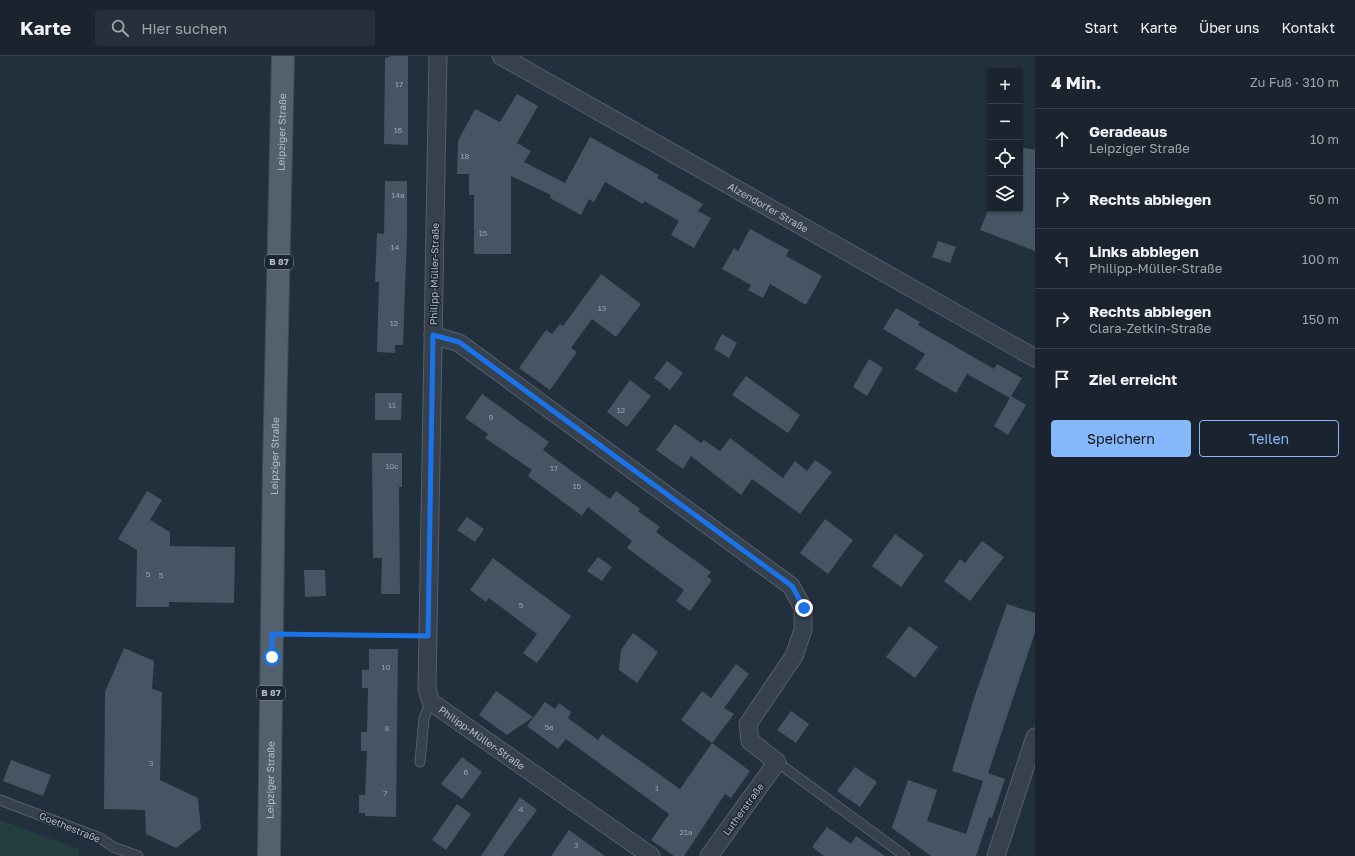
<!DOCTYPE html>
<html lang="de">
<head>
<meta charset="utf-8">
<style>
	body { margin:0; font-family:"Golos Text",sans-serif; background:#272f3a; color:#f1f3f6 }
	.controls { position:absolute; right:12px; top:12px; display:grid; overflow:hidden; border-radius:4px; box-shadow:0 1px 3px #0004 }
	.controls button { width:36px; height:36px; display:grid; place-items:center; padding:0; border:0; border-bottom:1px solid #38404a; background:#1a232e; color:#f1f3f6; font:20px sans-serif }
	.stop { position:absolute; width:12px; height:12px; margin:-9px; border:3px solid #1a73e8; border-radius:50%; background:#fff }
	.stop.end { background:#1a73e8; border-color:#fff; box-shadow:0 1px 4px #0008 }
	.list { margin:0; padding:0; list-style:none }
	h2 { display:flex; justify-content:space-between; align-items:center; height:52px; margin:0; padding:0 16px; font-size:17px }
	h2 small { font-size:13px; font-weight:400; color:#9fa4aa }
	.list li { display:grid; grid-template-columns:26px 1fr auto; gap:12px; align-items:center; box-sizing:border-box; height:60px; padding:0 16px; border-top:1px solid #38404a }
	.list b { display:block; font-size:15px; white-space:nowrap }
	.list p { margin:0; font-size:13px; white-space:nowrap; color:#9fa4aa }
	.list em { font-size:13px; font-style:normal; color:#9fa4aa }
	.actions { display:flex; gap:8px; padding:12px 16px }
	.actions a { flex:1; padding:9px 0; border:1px solid #85b8fb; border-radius:4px; text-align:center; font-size:14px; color:#85b8fb }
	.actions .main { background:#85b8fb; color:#111 }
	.icon { flex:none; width:22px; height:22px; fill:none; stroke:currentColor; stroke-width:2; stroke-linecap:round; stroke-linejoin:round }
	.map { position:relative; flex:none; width:1035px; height:800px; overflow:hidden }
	header { display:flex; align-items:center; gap:24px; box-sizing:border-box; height:56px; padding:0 20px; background:#1a232e; border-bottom:1px solid #38404a }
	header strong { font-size:19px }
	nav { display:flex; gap:22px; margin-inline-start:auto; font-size:14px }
	.search { width:280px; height:36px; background:#272f3a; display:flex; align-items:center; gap:10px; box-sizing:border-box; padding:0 14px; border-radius:4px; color:#9fa4aa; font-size:15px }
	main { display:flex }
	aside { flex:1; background:#1a232e }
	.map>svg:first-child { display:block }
	.green { fill:#243d3e }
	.building { fill:#465464 }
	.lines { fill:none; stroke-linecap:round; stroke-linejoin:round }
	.service-casing { stroke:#555f6b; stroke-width:11 }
	.minor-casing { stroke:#555f6b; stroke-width:19 }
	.primary-casing { stroke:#404a56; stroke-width:24 }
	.path { stroke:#425a5b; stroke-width:2.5; stroke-dasharray:3 3; stroke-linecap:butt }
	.service { stroke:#36414d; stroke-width:9 }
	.minor { stroke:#36414d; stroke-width:17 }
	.primary { stroke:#54606d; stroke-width:22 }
	.route { stroke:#1a73e8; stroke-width:5 }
	.labels { text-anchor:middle; stroke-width:3; stroke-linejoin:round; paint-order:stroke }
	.number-label { font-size:8px; fill:#97a2b0 }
	.shield { fill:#1c2632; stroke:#858f9c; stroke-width:1 }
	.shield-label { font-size:9px; font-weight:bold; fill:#b2bcc9 }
	.street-label { font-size:10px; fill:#b2bcc9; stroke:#1c2632 }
</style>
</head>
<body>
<header>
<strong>Karte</strong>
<div class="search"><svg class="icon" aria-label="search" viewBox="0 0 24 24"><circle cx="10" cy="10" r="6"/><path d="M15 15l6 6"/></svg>Hier suchen</div>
<nav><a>Start</a><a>Karte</a><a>Über uns</a><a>Kontakt</a></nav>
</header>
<main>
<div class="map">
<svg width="1035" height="800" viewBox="0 0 1035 800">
	<rect width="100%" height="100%" fill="#222f3d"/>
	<path class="green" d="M0,764L79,793L78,800H0Z"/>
	<path class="building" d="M391,0H408V89L384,88L385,2Z
		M517,38L538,50L517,87L531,95L524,106L565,127L590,81L659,119L657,122L703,148L698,155L711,162L694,192L671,179L679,165L644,145L643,148L605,126L594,146L589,143L581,159L550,142L551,139L511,120V198H474V139H469V118H457L458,85L475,53L500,66Z
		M1020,91L1035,94V195L980,174L990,149V153H1020Z
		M385,125H407V179L403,289H395V297L377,296L379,226H375L377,177L384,178Z
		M750,173L789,194L786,200L822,220L806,249L770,228L763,242L748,234L751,229L722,213L734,192L738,195Z
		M938,185L956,191L950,207L932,201Z
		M601,218L641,248L616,281L592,263L571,292L577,296L550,334L519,312L546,274L552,278L560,268L563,270Z
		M896,252L920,266L918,269L994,313L997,308L1022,322L1011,340L1026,349L1008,379L994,370L1010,342L967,318L956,337L915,313L925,298L883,273Z
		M722,278L737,287L729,302L714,293Z
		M869,303L883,312L867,340L853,331Z
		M667,305L683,317L670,334L654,322Z
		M746,320L800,359L788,377L732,339Z
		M630,324L651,340L627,371L607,356Z
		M375,337H402L401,364H375Z
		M482,338L549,386L543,394L610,443L616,435L640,453L638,455L660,471L656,476L711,516L707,521L712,524L690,555L676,545L684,534L627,492L632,485L588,451L582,460L528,420L532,414L485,382L488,378L465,362Z
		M675,368L701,387L704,384L720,395L730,382L783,422L795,405L807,415L815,404L832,416L800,458L752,423L741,439L691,400L683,413L656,394Z
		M372,397H402V431H399L400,538H381L382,502H373Z
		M147,435L162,444L150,464L170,476V490L235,491L234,547L169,546V551H136L137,494L118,483Z
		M467,461L484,473L475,486L457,474Z
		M825,463L853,484L828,518L800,497Z
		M895,478L924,499L901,531L872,510Z
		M982,485L1004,501L970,545L944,525L960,503L965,507Z
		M598,501L612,511L602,525L587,515Z
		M493,502L571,560L537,607L523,597L537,578L489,542L486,546L470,534Z
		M304,514H325L326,540L305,541Z
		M1007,548L1035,557V576L988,717L1005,723L992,762L989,761L976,800H931L892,772L908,724L937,734L927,765L966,778L983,725L952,715L974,642Z
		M909,570L938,591L915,622L886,601Z
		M633,577L658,596L637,627L619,614L621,594Z
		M124,592L154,605L152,633L162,636L160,724L198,742L201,773L176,792L146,778L145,754L104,753L105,636Z
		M369,593H398L396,761L365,760V757H359V739H365L367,695H361V676H367L368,632H362V614H369Z
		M736,608L749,618L724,652L734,658L712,687L681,664L702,635L711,642Z
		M496,635L533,661L507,679L479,659Z
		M545,646L555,653L559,647L571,656L568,662L598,684L602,678L680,733L712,687L750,715L731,742L725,738L684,800H674L651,784L669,758L566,683L558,693L527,670Z
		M791,655L809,668L796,687L777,674Z
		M462,701L482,716L462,743L441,728Z
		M11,704L51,719L43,740L3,725Z
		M855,711L877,726L860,751L837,735Z
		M520,741L537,754L503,800H481Z
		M457,748L471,758L446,794L432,784Z
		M827,771L851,788L856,780L885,800H824L812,791Z
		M569,774L605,800H551Z"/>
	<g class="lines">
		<g class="service-casing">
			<path id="service" d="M420,706L424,662L431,646
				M777,706L905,800
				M0,744L100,782L113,791L138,800"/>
		</g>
		<g class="minor-casing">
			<g id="minor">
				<path id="s1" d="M438,0L427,633L431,646L651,800"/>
				<path id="s2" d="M501,0L1035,302"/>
				<path d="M433,279L459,287L791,530L803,552V574L794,600L748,668L750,685L777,706L709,800"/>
				<path d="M996,800L1035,681"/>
			</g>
		</g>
		<g class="primary-casing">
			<g id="primary">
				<path id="s3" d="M269,800L274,412L283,0"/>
			</g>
		</g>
		<path class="path" d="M293,578L410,580"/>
		<use href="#service" class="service"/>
		<use href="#minor" class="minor"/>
		<use href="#primary" class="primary"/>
	</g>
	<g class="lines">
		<path class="route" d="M272,601V578L428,580L433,279L459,286L792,530L804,552"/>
	</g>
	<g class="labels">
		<g class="number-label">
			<text x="399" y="31">17</text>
			<text x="398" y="77">16</text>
			<text x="465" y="103">18</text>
			<text x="398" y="142">14a</text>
			<text x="483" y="180">15</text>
			<text x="395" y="194">14</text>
			<text x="602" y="255">13</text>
			<text x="394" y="270">12</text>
			<text x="392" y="352">11</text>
			<text x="621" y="357">12</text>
			<text x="491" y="364">9</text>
			<text x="392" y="413">10c</text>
			<text x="554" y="415">17</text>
			<text x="577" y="433">15</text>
			<text x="148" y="521">5</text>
			<text x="161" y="522">5</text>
			<text x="521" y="552">5</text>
			<text x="386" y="614">10</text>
			<text x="549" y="674">5a</text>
			<text x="387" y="675">8</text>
			<text x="151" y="710">3</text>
			<text x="466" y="719">6</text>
			<text x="657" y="735">1</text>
			<text x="385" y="740">7</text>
			<text x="521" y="756">4</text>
			<text x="686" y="779">21a</text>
			<text x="576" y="792">3</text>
		</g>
		<g class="shield">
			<rect x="265" y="199" width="28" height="14" rx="3"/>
			<rect x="257" y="630" width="28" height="14" rx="3"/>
		</g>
		<g class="shield-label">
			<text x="279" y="209">B 87</text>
			<text x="271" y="640">B 87</text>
		</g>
		<g class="street-label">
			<text dy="4" stroke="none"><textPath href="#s3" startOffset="724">Leipziger Straße</textPath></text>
			<text dy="4" stroke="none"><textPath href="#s2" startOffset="307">Alzendorfer Straße</textPath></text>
			<text transform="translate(434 218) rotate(-89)" y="4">Philipp-Müller-Straße</text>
			<text dy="4" stroke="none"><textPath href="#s3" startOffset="400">Leipziger Straße</textPath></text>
			<text dy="4" stroke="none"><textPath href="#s1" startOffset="709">Philipp-Müller-Straße</textPath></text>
			<text dy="4" stroke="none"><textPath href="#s3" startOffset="76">Leipziger Straße</textPath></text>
			<text transform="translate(743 753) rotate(-54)" y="4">Lutherstraße</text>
			<text transform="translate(70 771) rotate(22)" y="4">Goethestraße</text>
		</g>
	</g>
</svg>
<div class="controls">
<button>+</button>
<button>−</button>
<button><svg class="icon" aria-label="locate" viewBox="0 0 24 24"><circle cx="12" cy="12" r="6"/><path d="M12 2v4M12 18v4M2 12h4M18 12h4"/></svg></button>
<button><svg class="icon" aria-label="layers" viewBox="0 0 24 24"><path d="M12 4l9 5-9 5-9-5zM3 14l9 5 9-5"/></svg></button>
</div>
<div class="stop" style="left:272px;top:601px"></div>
<div class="stop end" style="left:804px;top:552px"></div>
</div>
<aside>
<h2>4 Min.<small>Zu Fuß · 310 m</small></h2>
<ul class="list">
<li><svg class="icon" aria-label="ahead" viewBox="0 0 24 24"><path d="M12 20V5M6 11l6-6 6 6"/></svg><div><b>Geradeaus</b><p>Leipziger Straße</p></div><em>10 m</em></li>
<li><svg class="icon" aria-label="right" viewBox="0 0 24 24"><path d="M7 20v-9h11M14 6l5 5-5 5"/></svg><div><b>Rechts abbiegen</b></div><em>50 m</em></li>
<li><svg class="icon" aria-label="left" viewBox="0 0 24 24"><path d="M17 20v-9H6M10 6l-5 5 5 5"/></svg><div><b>Links abbiegen</b><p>Philipp-Müller-Straße</p></div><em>100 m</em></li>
<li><svg class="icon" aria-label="right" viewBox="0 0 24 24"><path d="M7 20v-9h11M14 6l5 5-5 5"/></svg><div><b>Rechts abbiegen</b><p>Clara-Zetkin-Straße</p></div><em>150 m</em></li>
<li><svg class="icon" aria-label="arrive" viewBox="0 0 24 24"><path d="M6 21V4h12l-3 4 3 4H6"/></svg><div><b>Ziel erreicht</b></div></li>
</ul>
<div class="actions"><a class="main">Speichern</a><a>Teilen</a></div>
</aside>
</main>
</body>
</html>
